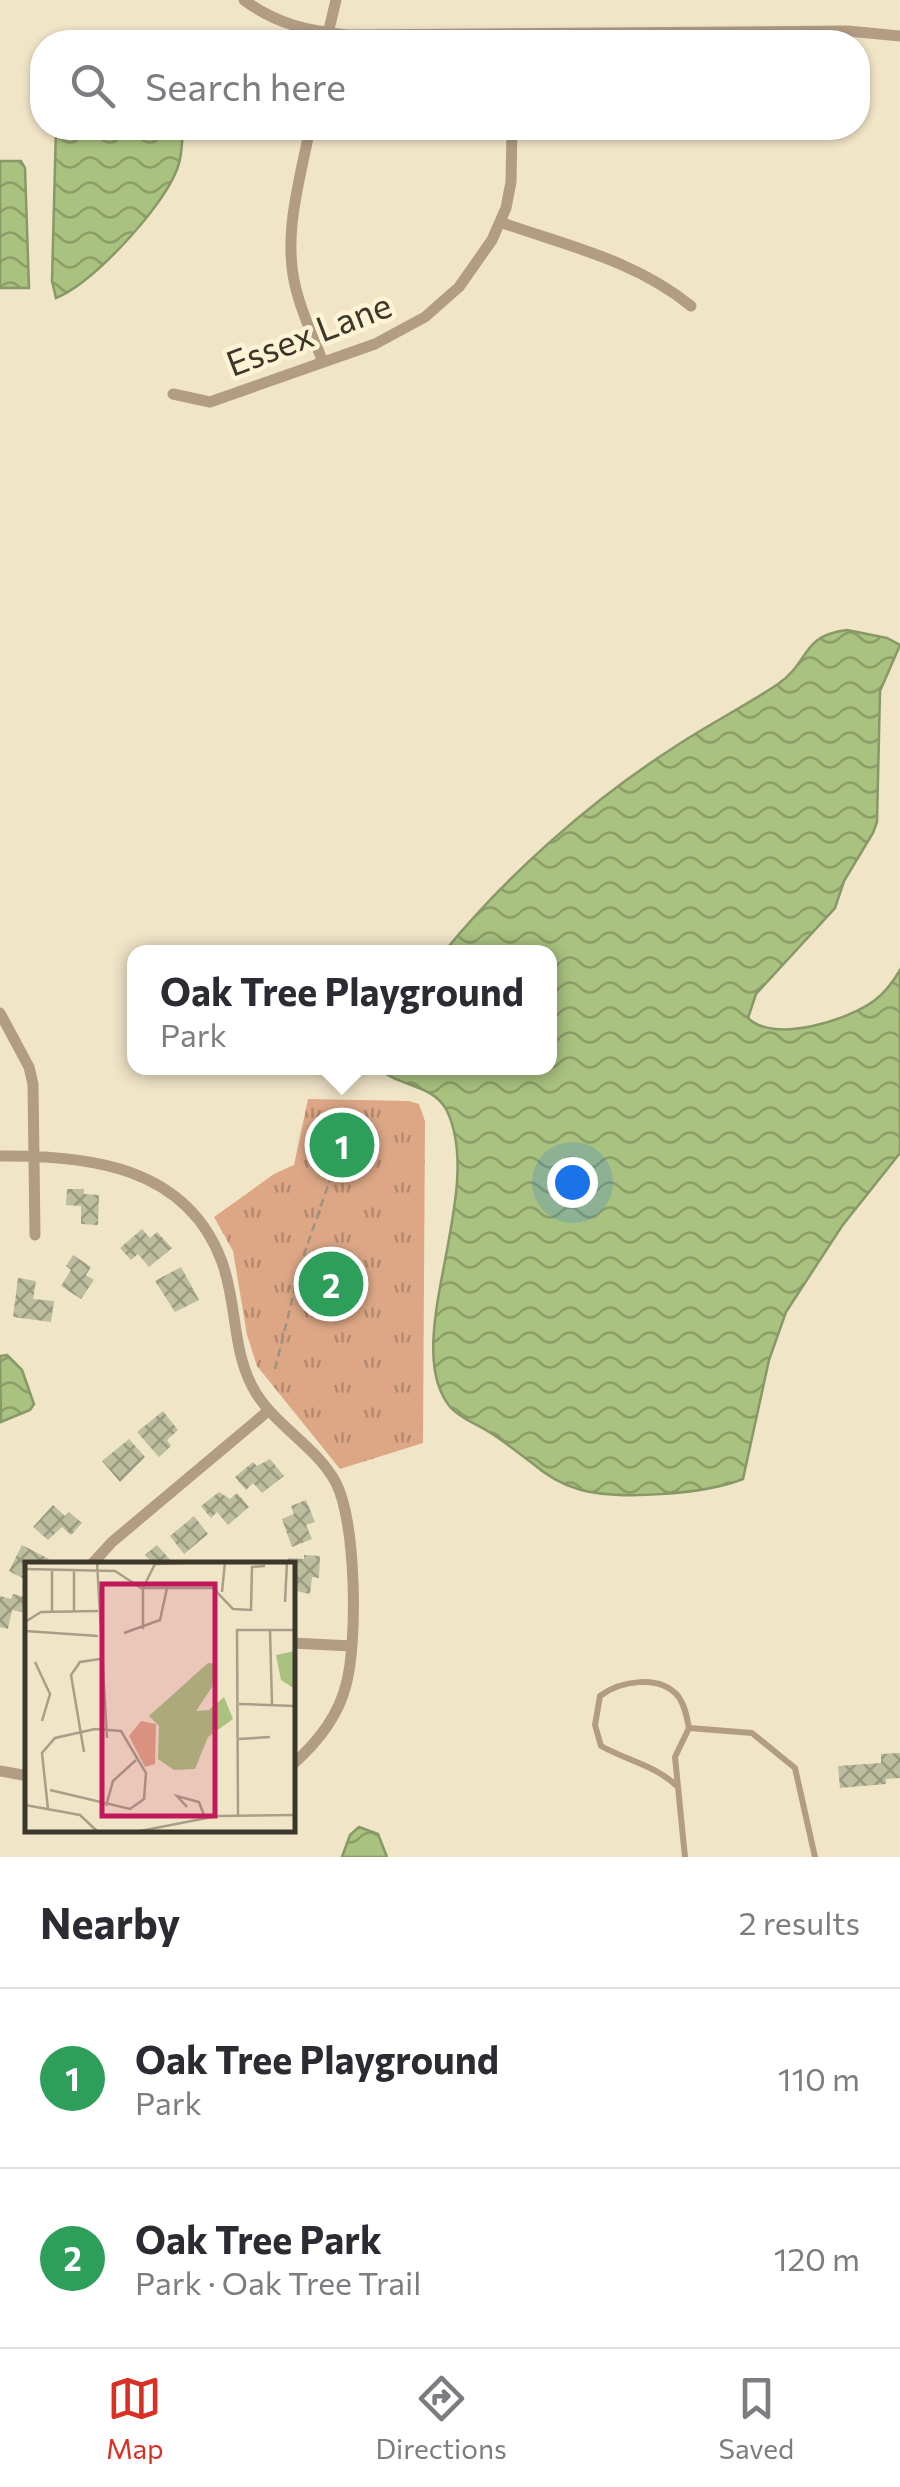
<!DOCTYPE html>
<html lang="en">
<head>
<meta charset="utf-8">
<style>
	body { margin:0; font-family:Commissioner,sans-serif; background:#f7f7f7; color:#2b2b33 }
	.you { position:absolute; left:572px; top:1182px; width:35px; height:35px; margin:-25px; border:8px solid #fff; border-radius:50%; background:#1a73e8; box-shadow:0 0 0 15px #1a73e833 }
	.badge { display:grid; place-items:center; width:65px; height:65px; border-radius:50%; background:#d93025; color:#fff; font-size:32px; font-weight:700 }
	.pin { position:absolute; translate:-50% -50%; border:5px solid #fff; box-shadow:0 2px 10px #0006 }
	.popup { position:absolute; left:127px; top:945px; width:430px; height:130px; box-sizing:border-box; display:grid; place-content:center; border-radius:20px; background:#fff; filter:drop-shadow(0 2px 8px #0005); font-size:32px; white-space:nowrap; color:#7c7c81 }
	.popup b { font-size:38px; color:#2b2b33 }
	.popup::after { content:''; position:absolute; left:50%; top:100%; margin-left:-20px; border:20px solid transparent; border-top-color:#fff }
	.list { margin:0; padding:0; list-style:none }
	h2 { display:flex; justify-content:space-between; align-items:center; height:130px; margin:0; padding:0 40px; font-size:42px }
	h2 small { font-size:32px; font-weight:400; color:#7c7c81 }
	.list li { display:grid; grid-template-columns:65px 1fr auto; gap:30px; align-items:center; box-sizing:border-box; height:180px; padding:0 40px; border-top:2px solid #e1e1e2 }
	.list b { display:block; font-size:38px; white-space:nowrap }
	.list p { margin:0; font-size:32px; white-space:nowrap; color:#7c7c81 }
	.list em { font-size:32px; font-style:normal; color:#7c7c81 }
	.icon { flex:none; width:55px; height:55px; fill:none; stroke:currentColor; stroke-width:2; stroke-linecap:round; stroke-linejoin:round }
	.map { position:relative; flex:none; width:900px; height:1857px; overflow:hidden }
	.search { position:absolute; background:#fff; box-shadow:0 2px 8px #0004; left:30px; right:30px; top:30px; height:110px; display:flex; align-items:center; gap:25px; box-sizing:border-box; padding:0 35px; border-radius:40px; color:#7c7c81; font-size:38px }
	.sheet { height:490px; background:#fff }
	nav { display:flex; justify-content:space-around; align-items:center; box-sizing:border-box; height:140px; border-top:2px solid #e1e1e2; background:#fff; font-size:28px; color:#7c7c81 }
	nav a { display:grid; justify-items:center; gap:5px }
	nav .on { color:#d93025 }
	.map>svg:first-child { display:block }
	.grass { fill:url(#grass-tufts) }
	.water { fill:url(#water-waves); stroke:#889866; stroke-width:2.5 }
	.building { fill:url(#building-cross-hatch) }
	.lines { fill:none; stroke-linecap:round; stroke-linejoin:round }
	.path { stroke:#9c947f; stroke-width:2.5; stroke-dasharray:8 5; stroke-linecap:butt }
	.lane { stroke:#b29c84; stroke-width:6 }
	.street { stroke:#b29c84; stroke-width:11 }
	.labels { text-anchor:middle; stroke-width:9; stroke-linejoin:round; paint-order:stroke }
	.street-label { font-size:35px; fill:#3b372b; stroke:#fff3d5 }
	.inset-road { fill:none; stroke:#a89f89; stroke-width:2.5 }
	.view { fill:#c2185b; fill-opacity:0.15; stroke:#c2185b; stroke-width:5 }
	.inset-edge { fill:none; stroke:#3b372b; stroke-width:5 }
</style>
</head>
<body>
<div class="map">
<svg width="900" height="1857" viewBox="0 0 900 1857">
	<defs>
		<pattern id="grass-tufts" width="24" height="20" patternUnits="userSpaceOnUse" patternTransform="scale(2.5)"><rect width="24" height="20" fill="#dda786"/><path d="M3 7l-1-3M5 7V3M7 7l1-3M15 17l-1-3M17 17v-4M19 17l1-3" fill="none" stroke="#b4896e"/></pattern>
		<pattern id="water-waves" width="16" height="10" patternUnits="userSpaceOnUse" patternTransform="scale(2.5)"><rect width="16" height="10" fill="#a9c27f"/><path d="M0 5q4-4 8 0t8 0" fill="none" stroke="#8b9e68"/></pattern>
		<pattern id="building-cross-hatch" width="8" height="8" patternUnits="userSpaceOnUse" patternTransform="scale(2.5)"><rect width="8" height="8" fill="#bcbc9e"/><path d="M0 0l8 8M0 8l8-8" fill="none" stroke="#9a9a81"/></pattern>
	</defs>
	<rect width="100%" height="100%" fill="#f1e5c8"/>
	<path class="grass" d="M308,1099L409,1101L419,1104L425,1121L423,1443L340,1469L257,1366L247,1335L233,1251L214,1217L274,1174L294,1165Z"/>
	<path class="water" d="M56,128H183C182,143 182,160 175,174C159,211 93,283 56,298L52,281Z
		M0,161H21L25,168L29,288H0Z
		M847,630L887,638L900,645L880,691L877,822L873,833L844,881L835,908L756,994L748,1018C774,1044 849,1020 875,1000C886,992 893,982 900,970V1153L842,1226L786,1312L769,1360L743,1479C705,1494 617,1501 578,1489C560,1484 546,1475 532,1463C518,1453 504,1441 489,1432C477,1424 461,1419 451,1408C397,1345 487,1194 447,1111C434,1084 398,1087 379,1068H550V952H444C507,875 589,802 673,748C707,725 744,707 778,684C811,661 800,636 847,630Z
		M7,1355L22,1370L34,1404L30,1410L1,1422L0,1356Z
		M359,1827L378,1834L387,1857H342L350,1835Z"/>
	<path class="building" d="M67,1189H84V1194L99,1195L98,1225L81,1224V1206L66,1205Z
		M142,1229L150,1238L157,1232L172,1248L149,1267L138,1254L131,1260L120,1248Z
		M73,1255L91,1267L86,1275L94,1280L81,1299L61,1286L71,1270L66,1266Z
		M181,1267L199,1300L175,1312L155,1281Z
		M18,1278L36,1281L33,1299L54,1301L51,1322L13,1317Z
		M163,1411L178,1430L167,1440L171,1446L159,1457L137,1432Z
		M129,1439L145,1457L120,1482L102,1461Z
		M270,1459L284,1476L262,1493L253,1483L246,1490L235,1477L253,1462L257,1466Z
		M219,1492L230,1499L237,1493L249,1507L228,1525L217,1512L211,1518L201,1506Z
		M306,1500L315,1522L306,1525L312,1539L292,1547L282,1519L294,1514L291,1506Z
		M53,1505L65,1516L69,1512L82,1523L71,1535L62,1527L48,1540L33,1527Z
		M194,1516L208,1534L184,1554L170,1536Z
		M22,1545L49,1559L46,1564H28L26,1580L9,1571Z
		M157,1545L174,1564H153L145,1555Z
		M304,1555L320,1556L319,1578L312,1577L310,1594L292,1590V1564H288V1558L304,1559Z
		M13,1594L28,1598L25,1613L12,1610L8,1629L0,1627V1596L11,1599Z
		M900,1753V1778L886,1779V1784L840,1788L838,1766L881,1763V1754Z"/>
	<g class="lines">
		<path class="path" d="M275,1369L302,1260L331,1177"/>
		<path class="lane" d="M689,1728L752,1733L795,1768L815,1857
			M678,1787C655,1765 628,1761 601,1746L595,1725L600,1696C620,1681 659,1674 678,1696C685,1705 687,1718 689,1728L675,1757L685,1857"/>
		<path class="street" d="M244,0C276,24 308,31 348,35L848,31L900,36
			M326,42L336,0
			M310,128C300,180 282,236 296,289C302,314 314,339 323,362
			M500,222C567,246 635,260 691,306
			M173,394L210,402L375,344L425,317L459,287L492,240L506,208L511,182L512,128
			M0,1013L29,1067L33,1084L35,1235
			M0,1156C88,1155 187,1166 222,1262C237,1303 232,1347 252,1386C272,1425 316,1445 336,1483C356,1522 358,1641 346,1685C338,1717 317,1743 292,1765
			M92,1564L112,1542L268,1411
			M292,1643L352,1646
			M0,1771L28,1776"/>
	</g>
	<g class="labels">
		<g class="street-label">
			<text transform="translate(309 335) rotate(-21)" y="12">Essex Lane</text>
		</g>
	</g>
	<g transform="translate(25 1562)">
		<rect width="270" height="270" fill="#f1e5c8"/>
		<path d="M116,159L131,162L130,202L120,205L104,174Z" fill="#dda786"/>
		<path d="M270,89L269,123L270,127L256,118L251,93ZM183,101L190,102L187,125L171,149L184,148L199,135L208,157L183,175L170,207L149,208L133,197L134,164L124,154Z" fill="#a9c27f"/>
		<path class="inset-road" d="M72,0L82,176M131,2L185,0M0,7L90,9L116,26H188L208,47L226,48L227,5L240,4M197,30L200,0M260,40L262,0M27,49V9M49,49V9M0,60L16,50L73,49M118,67V26L131,0M245,68L247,142M0,69L73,74M99,71L135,58L142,26M10,100L25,132L17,159M214,142L270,144M214,177L245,175M59,190L46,113L55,100L75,97M0,243L55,253L73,270M81,244L88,219L111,198M162,245L152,234L174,240L180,256M23,247L17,191L30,176L70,167L96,169L121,211L119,237L105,247L25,228M213,253L212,68H268M110,270L192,254L270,253"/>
		<path class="view" d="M77,22H190V254H77Z"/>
		<rect width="270" height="270" class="inset-edge"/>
	</g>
</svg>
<div class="you"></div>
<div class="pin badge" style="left:342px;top:1145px;background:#2e9e5b">1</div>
<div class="popup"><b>Oak Tree Playground</b>Park</div>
<div class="pin badge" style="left:331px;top:1284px;background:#2e9e5b">2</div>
<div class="search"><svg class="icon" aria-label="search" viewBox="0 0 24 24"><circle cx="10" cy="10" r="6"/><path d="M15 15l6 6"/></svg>Search here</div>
</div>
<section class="sheet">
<h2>Nearby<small>2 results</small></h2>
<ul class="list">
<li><span class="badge" style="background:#2e9e5b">1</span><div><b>Oak Tree Playground</b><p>Park</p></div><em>110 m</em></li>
<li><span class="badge" style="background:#2e9e5b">2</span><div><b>Oak Tree Park</b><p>Park · Oak Tree Trail</p></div><em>120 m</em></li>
</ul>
</section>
<nav>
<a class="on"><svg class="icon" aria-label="map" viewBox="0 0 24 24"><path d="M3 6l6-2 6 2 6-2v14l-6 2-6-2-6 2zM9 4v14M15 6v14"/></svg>Map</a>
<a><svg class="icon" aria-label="directions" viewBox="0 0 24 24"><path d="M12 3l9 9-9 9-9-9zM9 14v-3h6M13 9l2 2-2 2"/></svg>Directions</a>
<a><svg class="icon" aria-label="saved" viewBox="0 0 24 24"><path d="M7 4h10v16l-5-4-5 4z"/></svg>Saved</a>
</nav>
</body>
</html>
